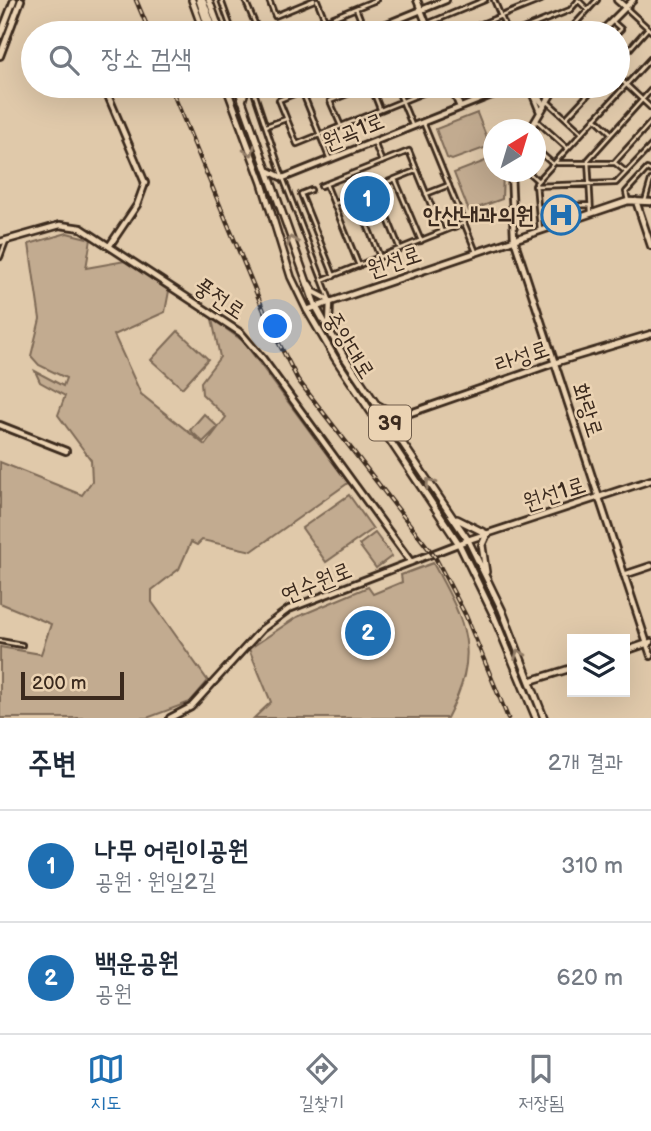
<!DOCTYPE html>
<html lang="ko">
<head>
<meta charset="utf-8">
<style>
	body { margin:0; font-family:"Balsamiq Sans","Poor Story",sans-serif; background:#f6f6f7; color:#1f2937 }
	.controls { position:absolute; right:21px; bottom:21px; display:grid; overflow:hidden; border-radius:0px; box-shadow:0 7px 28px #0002 }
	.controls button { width:63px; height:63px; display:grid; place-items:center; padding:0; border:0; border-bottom:2px solid #e0e1e3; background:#fff; color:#1f2937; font:35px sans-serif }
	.compass { position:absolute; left:483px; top:119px; width:63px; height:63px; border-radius:50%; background:#fff; box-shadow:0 7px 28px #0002; rotate:38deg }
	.scale { position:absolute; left:21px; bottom:18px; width:103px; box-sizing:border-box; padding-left:7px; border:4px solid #3b2a1e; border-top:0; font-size:19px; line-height:24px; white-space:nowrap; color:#3b2a1e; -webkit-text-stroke:5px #ebd3b3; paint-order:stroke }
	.you { position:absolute; left:276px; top:327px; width:24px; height:24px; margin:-18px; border:5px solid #fff; border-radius:50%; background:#1a73e8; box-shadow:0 0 0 10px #1a73e833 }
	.badge { display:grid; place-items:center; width:46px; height:46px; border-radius:50%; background:#1f6fb2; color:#fff; font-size:23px; font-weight:700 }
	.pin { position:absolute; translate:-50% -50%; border:4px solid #fff; box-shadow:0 2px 7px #0006 }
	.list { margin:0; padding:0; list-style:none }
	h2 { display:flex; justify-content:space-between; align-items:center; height:91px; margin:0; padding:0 28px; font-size:30px }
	h2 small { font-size:23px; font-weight:400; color:#747a83 }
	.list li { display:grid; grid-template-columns:46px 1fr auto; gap:21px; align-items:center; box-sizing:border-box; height:112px; padding:0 28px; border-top:2px solid #e0e1e3 }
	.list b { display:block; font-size:26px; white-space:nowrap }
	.list p { margin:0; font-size:23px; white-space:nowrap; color:#747a83 }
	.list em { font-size:23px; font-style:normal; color:#747a83 }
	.icon { flex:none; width:38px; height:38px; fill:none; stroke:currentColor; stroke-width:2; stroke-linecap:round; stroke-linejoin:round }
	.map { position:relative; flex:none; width:651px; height:718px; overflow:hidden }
	.search { position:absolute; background:#fff; box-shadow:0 7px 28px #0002; left:21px; right:21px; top:21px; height:77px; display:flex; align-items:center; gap:18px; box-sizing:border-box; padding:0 24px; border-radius:38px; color:#747a83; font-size:26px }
	.sheet { height:315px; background:#fff }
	nav { display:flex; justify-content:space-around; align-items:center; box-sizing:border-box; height:98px; border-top:2px solid #e0e1e3; background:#fff; font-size:19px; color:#747a83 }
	nav a { display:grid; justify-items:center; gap:4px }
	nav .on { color:#1f6fb2 }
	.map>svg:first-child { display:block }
	.green { fill:#c2ab90; stroke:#7e6a57; stroke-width:2 }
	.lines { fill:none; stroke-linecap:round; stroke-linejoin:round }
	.street-casing { stroke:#3b2a1e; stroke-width:8 }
	.secondary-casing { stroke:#3b2a1e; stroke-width:10 }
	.primary-casing { stroke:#3b2a1e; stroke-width:10 }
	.street { stroke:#ebd3b3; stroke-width:2.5 }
	.secondary { stroke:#ebd3b3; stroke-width:4.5 }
	.primary { stroke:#ebd3b3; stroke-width:5 }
	.rail-casing { stroke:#3b2a1e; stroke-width:4.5 }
	.rail { stroke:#ebd3b3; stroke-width:2; stroke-dasharray:5; stroke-linecap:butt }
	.oneway { stroke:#937e68 }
	.labels { text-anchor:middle; stroke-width:5; stroke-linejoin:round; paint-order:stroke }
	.shield { fill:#ebd3b3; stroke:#705d4b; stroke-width:2 }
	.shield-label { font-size:21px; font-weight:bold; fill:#3b2a1e }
	.street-label { font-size:23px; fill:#3b2a1e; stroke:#ebd3b3 }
	.poi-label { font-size:23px; font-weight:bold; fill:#3b2a1e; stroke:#ebd3b3; text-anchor:end }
</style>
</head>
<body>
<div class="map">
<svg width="651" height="718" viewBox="0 0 651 718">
	<rect width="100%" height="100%" fill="#e0c9aa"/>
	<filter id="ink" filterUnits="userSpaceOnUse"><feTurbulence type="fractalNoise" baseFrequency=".0143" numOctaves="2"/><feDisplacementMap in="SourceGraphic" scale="14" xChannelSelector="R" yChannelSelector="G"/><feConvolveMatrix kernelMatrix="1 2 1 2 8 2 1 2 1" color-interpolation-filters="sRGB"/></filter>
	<g filter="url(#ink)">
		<path class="green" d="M477,113L490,146L452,160L447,158L436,129Z
			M493,158L494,172H503L502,199L469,211L454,173Z
			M67,233L91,239L86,268L125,261L169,291L165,312L114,335L141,394L205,445L226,417L202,394L201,382L220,357L212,319L243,341L348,483L252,551L202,540L197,545L191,542L179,569L152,590V602L208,681L190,702L147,718H0V647L41,654L51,624L0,603V462L82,495L92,481L91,460L58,415L65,396L40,382L35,371L63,386L66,378L39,365L31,356L40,319L29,244Z
			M178,331L208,359L182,388L151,360Z
			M204,414L218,427L203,442L190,430Z
			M349,495L373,529L326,562L302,528Z
			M375,533L392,556L376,568L359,545Z
			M433,563C466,624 482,652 447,718H254L271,702L249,649L297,617L368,587L373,594L402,582L401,575Z"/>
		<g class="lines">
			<g class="street-casing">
				<path id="street" d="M221,0L233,33
					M245,0L259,33
					M269,0L275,16L314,0
					M317,0L325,20
					M494,0L508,33
					M578,0L588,10
					M625,7L651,31
					M356,8L365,31
					M612,21L621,29L617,33
					M427,24L485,0
					M571,29L576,33
					M294,33L376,0
					M459,33L541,0
					M513,33L570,10L578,1
					M567,33L597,0
					M618,62L648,28
					M618,77L651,108
					M252,86L283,178L330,300
					M300,86L330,160
					M313,86L279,100L297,144L425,92L422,86
					M371,86L380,109
					M396,86L412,125
					M548,102L582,133
					M566,118L596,86
					M595,118L611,133
					M536,120L567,148
					M423,122L476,252
					M266,126L286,119
					M341,126L330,101L367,86
					M374,142L382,162
					M536,149L553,164
					M557,163H614L651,122
					M615,163L626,172
					M528,172L538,181
					M395,179L415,171
					M326,184L334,204
					M321,186L409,151L442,232
					M535,186L616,183L651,146
					M375,187L400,249
					M311,190L301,194L334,276
					M426,194L449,185
					M355,195L380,257
					M628,201L626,192L647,169L651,171
					M645,201L651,180
					M538,207L590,205
					M591,213L588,160L651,90
					M540,230L536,183L651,58
					M0,257L6,241
					M359,266L334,204L395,179L421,241
					M322,280L464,223
					M0,641L22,645"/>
			</g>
			<g class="secondary-casing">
				<path id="secondary" d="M417,0L430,33
					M617,0L625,7
					M365,33L446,0
					M600,33L633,0
					M0,36L14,0
					M0,56L21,0
					M104,86L145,183L137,205L110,245
					M451,86L460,107
					M519,86L532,92L540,112
					M529,86L544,105
					M530,130L556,86
					M269,171L283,178
					M511,172L514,239L651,656
					M283,178L514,86
					M636,201L651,246
					M0,242L60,225L81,228L241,333L263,359L411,562
					M309,284L314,292L329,300
					M307,310L628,201L651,202
					M329,327L330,301
					M378,405L399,417L554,363L651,334
					M0,425L66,451
					M402,440L400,423L404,416
					M624,575L651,566
					M625,651L651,642
					M530,681L572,668
					M170,718L191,707L262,629L289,609L468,540L651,480"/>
			</g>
			<g class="primary-casing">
				<path id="primary" d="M192,0L204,33
					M199,0L210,33
					M203,0L215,33
					M209,0L221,33
					M226,86L262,183L291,277L307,310L335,358L459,544L493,614L536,718
					M237,86L315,305L343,355L468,540L502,610L544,718
					M242,101L247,86
					M457,519L487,534L482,545L486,572"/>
			</g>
			<use href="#street" class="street"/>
			<use href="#secondary" class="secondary"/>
			<use href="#primary" class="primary"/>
			<g class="rail-casing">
				<path id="rail" d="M136,0L150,33
					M170,86L272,330L298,380L435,557L466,616L508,718"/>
			</g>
			<use href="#rail" class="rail"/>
		</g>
		<defs><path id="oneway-chevron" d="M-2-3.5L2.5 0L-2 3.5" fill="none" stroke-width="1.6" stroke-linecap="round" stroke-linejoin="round" transform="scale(1.75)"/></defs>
		<g class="oneway">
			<use href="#oneway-chevron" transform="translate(250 151) rotate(69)"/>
			<use href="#oneway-chevron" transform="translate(292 241) rotate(-109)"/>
			<use href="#oneway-chevron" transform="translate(430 483) rotate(-124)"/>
			<use href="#oneway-chevron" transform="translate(519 654) rotate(-112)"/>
		</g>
	</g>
	<defs>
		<g id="hospital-ring" transform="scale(2.0125)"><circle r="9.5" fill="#ebd3b3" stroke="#1f6fb2" stroke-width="1.5"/><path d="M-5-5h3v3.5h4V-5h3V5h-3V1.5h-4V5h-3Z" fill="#1f6fb2"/></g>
	</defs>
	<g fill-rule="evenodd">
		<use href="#hospital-ring" x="561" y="215"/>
	</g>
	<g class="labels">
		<rect class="shield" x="369" y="405.5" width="42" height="35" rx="5"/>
		<g class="shield-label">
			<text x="390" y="430">39</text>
		</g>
		<g class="street-label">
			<text transform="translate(353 131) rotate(-22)" y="8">원곡1로</text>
			<text transform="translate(394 261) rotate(-18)" y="8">원선로</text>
			<text transform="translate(220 298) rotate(34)" y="8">풍전로</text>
			<text transform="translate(350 345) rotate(58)" y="8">중앙대로</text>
			<text transform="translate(522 356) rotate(-19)" y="8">라성로</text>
			<text transform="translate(588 410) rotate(72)" y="8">화랑로</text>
			<text transform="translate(554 493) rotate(-18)" y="8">원선1로</text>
			<text transform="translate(316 582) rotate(-22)" y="8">연수원로</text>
		</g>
		<g class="poi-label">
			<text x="534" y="223">안산내과의원</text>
		</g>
	</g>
</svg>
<div class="controls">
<button><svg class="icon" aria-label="layers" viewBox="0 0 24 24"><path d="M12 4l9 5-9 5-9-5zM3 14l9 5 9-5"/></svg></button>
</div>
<svg class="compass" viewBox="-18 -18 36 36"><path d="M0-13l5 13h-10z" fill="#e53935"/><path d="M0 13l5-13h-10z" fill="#747a83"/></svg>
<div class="scale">200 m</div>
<div class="you"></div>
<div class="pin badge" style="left:367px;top:199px">1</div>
<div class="pin badge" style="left:368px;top:633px">2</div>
<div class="search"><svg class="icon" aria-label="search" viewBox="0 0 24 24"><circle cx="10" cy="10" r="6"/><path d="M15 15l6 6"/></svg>장소 검색</div>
</div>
<section class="sheet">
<h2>주변<small>2개 결과</small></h2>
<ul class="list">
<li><span class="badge">1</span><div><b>나무 어린이공원</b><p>공원 · 원일2길</p></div><em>310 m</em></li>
<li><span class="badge">2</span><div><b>백운공원</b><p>공원</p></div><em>620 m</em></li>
</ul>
</section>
<nav>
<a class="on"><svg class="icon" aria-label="map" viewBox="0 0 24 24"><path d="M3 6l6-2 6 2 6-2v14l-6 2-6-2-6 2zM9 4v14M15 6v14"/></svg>지도</a>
<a><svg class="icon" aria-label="directions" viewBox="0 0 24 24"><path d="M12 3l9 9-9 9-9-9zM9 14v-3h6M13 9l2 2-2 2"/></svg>길찾기</a>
<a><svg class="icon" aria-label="saved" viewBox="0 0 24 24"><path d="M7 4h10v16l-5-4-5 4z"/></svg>저장됨</a>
</nav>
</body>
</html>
